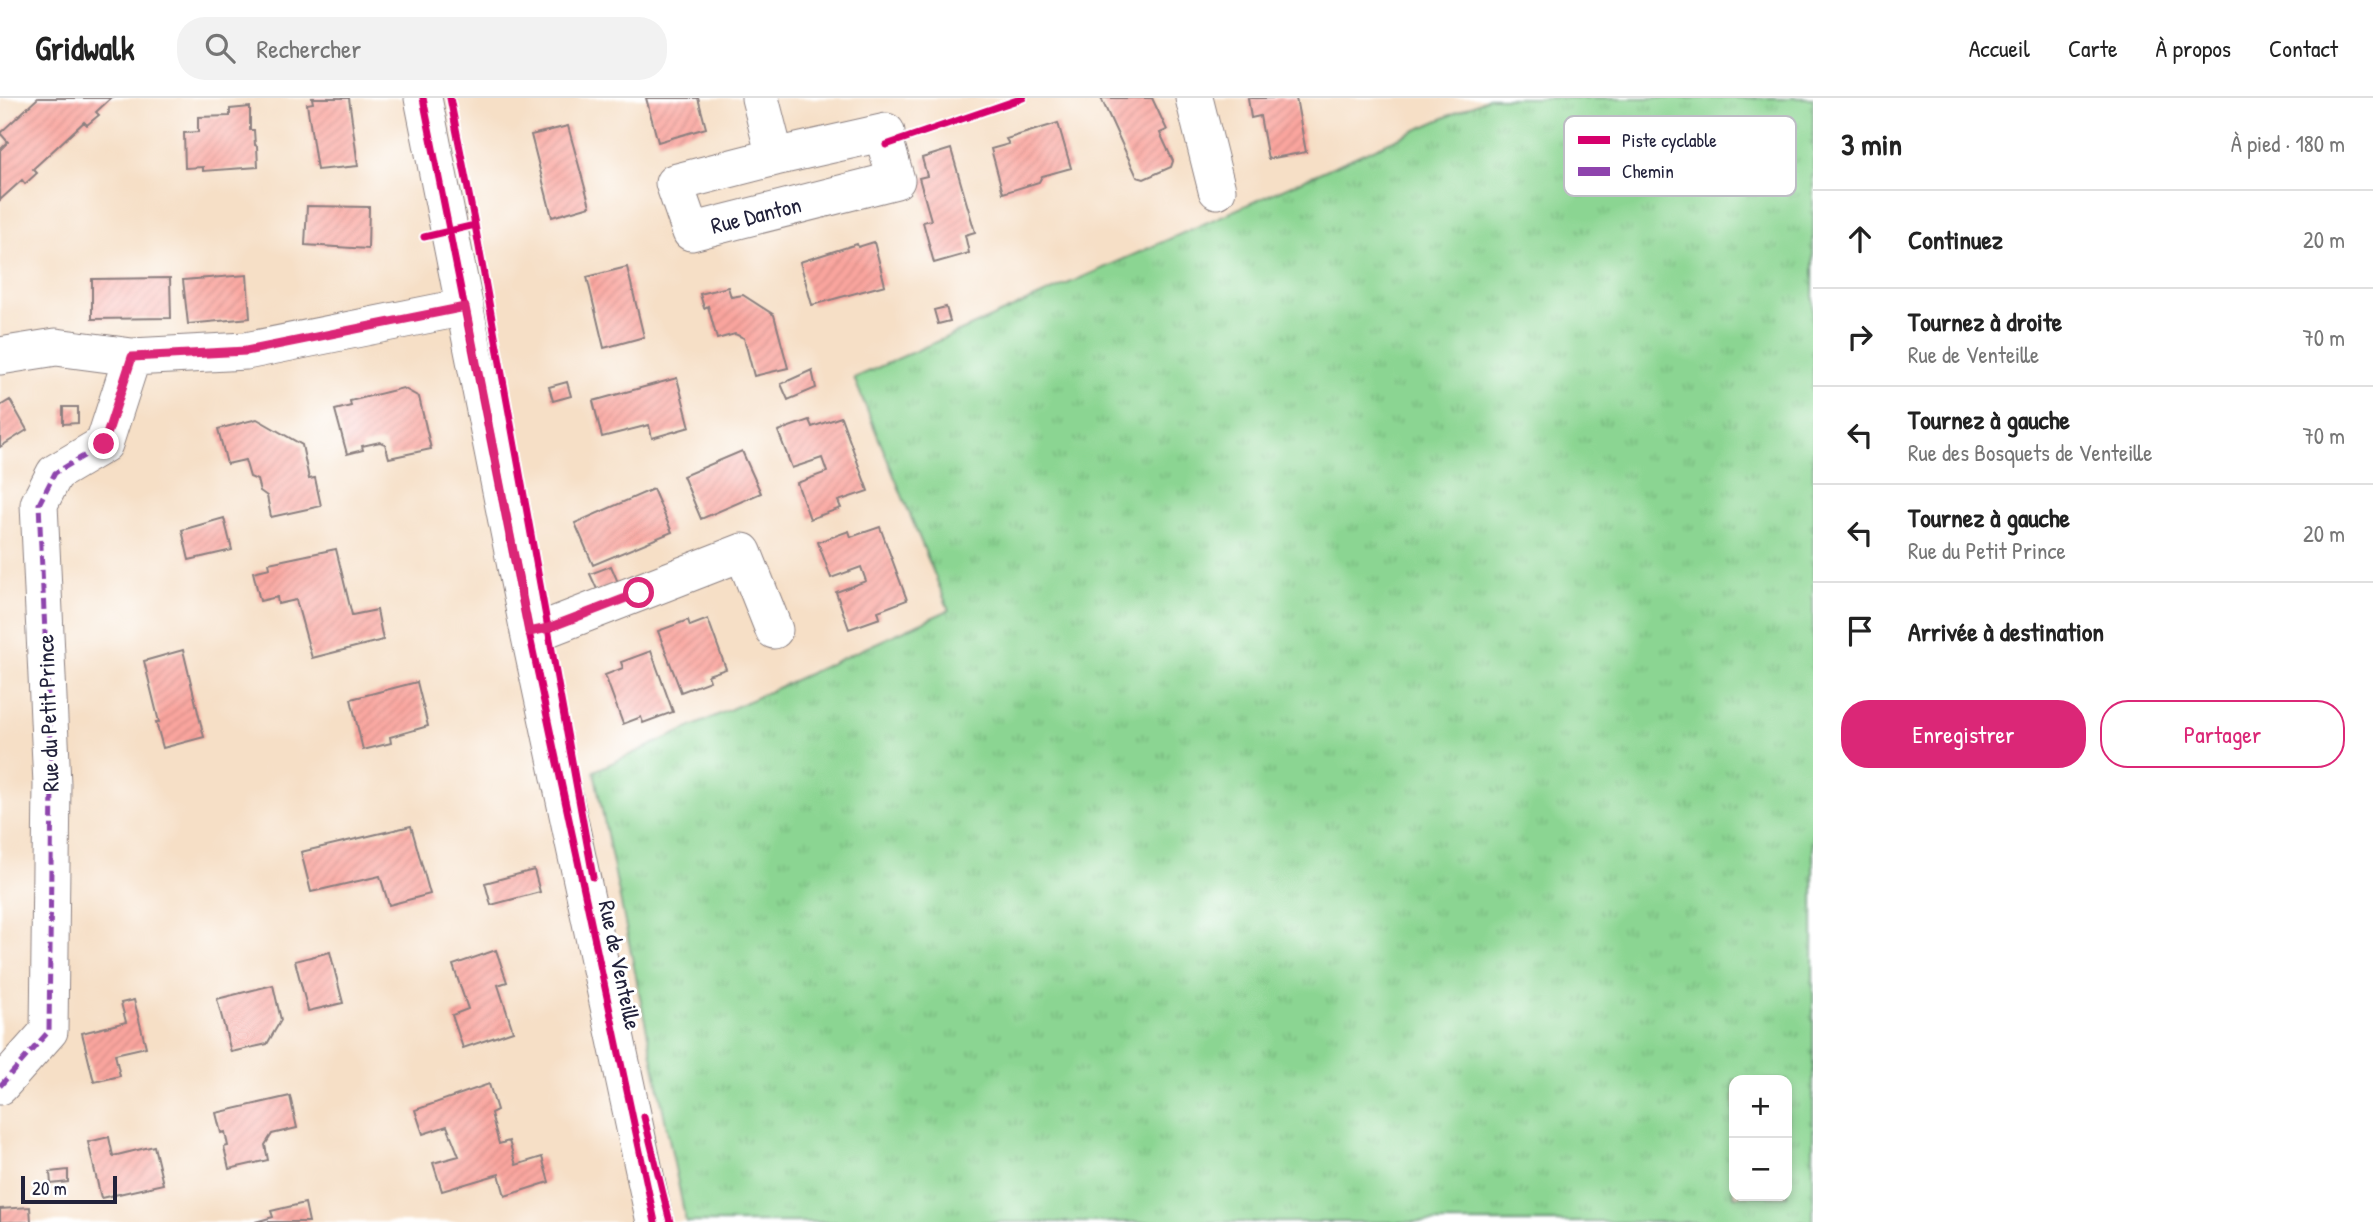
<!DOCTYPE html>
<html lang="fr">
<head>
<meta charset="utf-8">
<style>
	body { margin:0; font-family:"Patrick Hand",sans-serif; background:#f2f2f2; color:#222 }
	.controls { position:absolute; right:21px; bottom:21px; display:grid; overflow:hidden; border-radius:14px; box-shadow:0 4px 10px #0003 }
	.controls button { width:63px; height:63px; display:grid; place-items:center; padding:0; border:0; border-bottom:2px solid #e0e0e0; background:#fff; color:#222; font:35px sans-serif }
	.scale { position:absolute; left:21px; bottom:18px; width:96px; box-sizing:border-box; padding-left:7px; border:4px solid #22223b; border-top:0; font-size:19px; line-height:24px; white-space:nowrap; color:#22223b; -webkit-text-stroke:5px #fff; paint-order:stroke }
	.stop { position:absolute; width:21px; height:21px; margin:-16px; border:5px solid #db2777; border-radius:50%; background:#fff }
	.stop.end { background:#db2777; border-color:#fff; box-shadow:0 2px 7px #0008 }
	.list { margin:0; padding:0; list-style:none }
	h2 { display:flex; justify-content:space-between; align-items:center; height:91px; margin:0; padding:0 28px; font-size:30px }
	h2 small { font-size:23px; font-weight:400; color:#767676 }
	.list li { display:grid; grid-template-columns:46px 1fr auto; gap:21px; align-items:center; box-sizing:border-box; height:98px; padding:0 28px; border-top:2px solid #e0e0e0 }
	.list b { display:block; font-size:26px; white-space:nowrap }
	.list p { margin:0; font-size:23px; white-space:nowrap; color:#767676 }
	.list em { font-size:23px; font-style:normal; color:#767676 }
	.actions { display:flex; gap:14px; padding:21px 28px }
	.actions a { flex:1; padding:16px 0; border:2px solid #db2777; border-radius:28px; text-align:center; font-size:24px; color:#db2777 }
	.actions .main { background:#db2777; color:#fff }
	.icon { flex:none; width:38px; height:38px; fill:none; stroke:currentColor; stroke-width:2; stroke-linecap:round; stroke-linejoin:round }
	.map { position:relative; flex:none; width:1813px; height:1124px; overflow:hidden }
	header { display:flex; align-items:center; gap:42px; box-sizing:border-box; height:98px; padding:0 35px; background:#fff; border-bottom:2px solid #e0e0e0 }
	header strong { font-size:33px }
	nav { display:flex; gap:38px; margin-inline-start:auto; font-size:24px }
	.search { width:490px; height:63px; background:#f2f2f2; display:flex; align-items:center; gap:18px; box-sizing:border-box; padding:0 24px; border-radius:28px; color:#767676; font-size:26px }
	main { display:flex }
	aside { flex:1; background:#fff }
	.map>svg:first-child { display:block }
	.grass { fill:url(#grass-tufts); stroke:#567c66; stroke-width:2; fill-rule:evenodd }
	.building { fill:url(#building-hatch) }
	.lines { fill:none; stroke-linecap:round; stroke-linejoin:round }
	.minor-casing { stroke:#8c8080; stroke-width:39 }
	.minor { stroke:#fff; stroke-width:37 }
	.quiet { stroke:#8e44ad; stroke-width:5; stroke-dasharray:10 5; stroke-linecap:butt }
	.cycleway-casing { stroke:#fff; stroke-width:11 }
	.cycleway { stroke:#d6006c; stroke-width:7 }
	.route { stroke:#db2777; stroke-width:9 }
	.labels { text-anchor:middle; stroke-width:6; stroke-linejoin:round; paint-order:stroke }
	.street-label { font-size:23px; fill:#22223b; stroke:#fff }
	.key { fill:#fff; stroke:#bdbdc4; stroke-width:2 }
	.key-label { font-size:19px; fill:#22223b }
</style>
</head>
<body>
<header>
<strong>Gridwalk</strong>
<div class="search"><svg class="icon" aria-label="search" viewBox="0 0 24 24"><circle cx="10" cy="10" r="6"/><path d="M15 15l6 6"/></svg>Rechercher</div>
<nav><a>Accueil</a><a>Carte</a><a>À propos</a><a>Contact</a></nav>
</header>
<main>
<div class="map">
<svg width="1813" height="1124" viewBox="0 0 1813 1124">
	<defs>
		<pattern id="grass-tufts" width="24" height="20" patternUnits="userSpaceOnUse" patternTransform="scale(1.75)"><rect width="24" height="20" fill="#8bd592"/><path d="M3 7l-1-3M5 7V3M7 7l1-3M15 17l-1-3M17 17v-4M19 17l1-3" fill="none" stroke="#78b77f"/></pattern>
		<pattern id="building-hatch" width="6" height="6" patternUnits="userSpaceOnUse" patternTransform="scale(1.75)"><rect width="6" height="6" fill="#faa59e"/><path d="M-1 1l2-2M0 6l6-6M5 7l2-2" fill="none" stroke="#d68e89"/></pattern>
	</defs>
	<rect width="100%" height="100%" fill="#fff"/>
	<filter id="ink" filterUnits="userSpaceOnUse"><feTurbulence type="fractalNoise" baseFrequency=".0143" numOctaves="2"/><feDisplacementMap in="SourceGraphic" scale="14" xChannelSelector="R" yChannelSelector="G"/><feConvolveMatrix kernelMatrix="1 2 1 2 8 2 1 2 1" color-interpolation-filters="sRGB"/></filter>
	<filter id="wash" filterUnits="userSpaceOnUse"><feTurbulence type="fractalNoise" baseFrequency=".00686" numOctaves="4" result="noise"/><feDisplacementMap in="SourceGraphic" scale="28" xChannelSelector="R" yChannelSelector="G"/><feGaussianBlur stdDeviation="1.57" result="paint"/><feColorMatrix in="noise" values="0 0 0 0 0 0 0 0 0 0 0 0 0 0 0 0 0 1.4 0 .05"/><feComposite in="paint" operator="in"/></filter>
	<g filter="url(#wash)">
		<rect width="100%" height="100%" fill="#f6dfc6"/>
		<path class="grass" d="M1489,0H1813V1124H686L594,673L949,512L854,280ZM1734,982H1787V1098H1734Z"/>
		<g id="blocks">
			<path class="building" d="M38,0H111L96,14L99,17L87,27L84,24L33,71L37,75L25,86L22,82L0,102V52L8,44L0,35Z
				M312,0H349L358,68L317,72L307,6L313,5Z
				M646,0H698L706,30L658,44Z
				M1101,0H1152L1167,32L1160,35L1173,63L1171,69L1144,81L1137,79Z
				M1248,0H1296L1306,54L1268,61L1260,18L1251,20Z
				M250,9V32H254L255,47L257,48L258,69L203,73V69L185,70L184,35L198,34V19L230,18V11Z
				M1058,25L1071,70L1042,78L1039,84L1003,95L991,51L1009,46L1006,41Z
				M568,28L590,108L552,119L531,37Z
				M951,51L975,134L965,137L969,155L934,165L923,124L931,122L919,80L927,78L922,60Z
				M307,108L369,109L368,151L305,147Z
				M874,144L885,187L812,207L800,164L857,146L858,149Z
				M627,169L644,239L604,250L587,179Z
				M247,177L250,220L188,226L183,182Z
				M170,180L171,220L92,221V181Z
				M728,189L731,199L743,197L774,217L788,270L754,278L744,240L735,236L717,241L708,208L704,210L700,196Z
				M946,209L950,223L938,226L934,212Z
				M812,272L816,290L788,302L781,286Z
				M677,280L690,329L652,340L649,327L602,339L593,303Z
				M567,284L571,298L553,303L549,289Z
				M403,290L419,299L431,351L389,360L385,346L380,344L362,348L363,352L347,356L335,312L351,308L350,303Z
				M10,302L27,332L0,349V308Z
				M63,309H78V325L63,326Z
				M841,319L868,393L838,403L841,410L810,421L797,385L827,374L822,360L792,370L778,333L809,322L812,329Z
				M257,321L302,347L309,381L315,380L321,408L271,419L267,398L260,393L257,382L250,379L245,362L227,366L218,331Z
				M742,353L761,395L701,421L683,378Z
				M653,391L672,434L593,467L575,425Z
				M224,420L232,452L189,462L182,432Z
				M880,429L907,502L878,513L880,520L849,531L836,494L866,483L861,469L831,480L818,444L849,433L851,439Z
				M336,451L352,517L377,512L383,542L312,560L296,502L278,506L277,499L260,503L253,474L270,470L269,465Z
				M611,468L620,489L600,498L590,476Z
				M708,521L726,571L708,577L710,583L681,594L658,533L688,522L690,528Z
				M183,552L204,639L163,650L156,624H159L144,563Z
				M651,553L673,614L643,625L641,619L623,626L605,577L623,570L621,564Z
				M417,584L428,628L390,639L391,645L363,652L351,601Z
				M411,728L430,796L389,807L380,778L311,794L301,754Z
				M534,772L540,794L491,807L485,785Z
				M496,852L507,884L498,887L513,933L463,950L452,917L468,911L453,867Z
				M330,854L343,905L308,913L295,863Z
				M273,887L281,922L267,946L231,954L217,901Z
				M134,902L146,949L115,956L120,978L94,984L82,935L126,924L121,905Z
				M489,986L497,1012L491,1015L499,1046L509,1043L516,1067L542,1059L549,1084L505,1098L499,1076L442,1093L433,1065L459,1058L447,1028L423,1036L415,1012Z
				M290,998L297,1030L272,1036L265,1047L268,1062L229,1071L224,1049L228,1048L225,1034L221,1035L216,1015Z
				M109,1039L113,1058L154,1048L163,1086L101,1100L88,1044Z
				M68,1072V1084L51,1086L50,1074Z
				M305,1105L309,1124H255L273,1119L271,1113Z
				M30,1109L31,1124H0V1111Z"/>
		</g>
	</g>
	<g filter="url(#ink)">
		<use href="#blocks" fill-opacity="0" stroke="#8c8080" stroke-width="2"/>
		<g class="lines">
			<g class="minor-casing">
				<path id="minor" d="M423,0L529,534L655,1124
					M760,0L775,59
					M1194,0L1217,92
					M886,34V47L896,82L691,134L674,85L775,59Z
					M0,258L56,249L132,259L246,253L465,209
					M529,534L548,530L743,454L774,532
					M0,988L49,933L52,686L39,406L55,375L104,346L132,259"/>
			</g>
			<use href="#minor" class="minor"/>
			<path class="quiet" d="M0,988L49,933L52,686L39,406L55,375L104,346L132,259"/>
			<g class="cycleway-casing">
				<path id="cycleway" d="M423,0L529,534L655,1124
					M886,47L1023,0
					M475,127L593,779
					M424,139L475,127L450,0
					M644,1019L670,1124"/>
			</g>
			<use href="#cycleway" class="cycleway"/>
		</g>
	</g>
	<g class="lines" filter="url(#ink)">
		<path class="route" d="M104,346L132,259L246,253L465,209L529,534L548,530L639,495"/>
	</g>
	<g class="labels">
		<g class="street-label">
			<text transform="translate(756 117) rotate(-14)" y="8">Rue Danton</text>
			<text transform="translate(48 615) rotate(-92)" y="8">Rue du Petit Prince</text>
			<text transform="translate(620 867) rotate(78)" y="8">Rue de Venteille</text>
		</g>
	</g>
	<rect x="1564" y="18" width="232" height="80" rx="10" class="key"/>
	<rect x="1578" y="38" width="32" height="8" fill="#d6006c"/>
	<rect x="1578" y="69" width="32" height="9" fill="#8e44ad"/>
	<g class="key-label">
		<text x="1622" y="49">Piste cyclable</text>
		<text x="1622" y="80">Chemin</text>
	</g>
</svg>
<div class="controls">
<button>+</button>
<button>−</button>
</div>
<div class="scale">20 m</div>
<div class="stop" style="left:639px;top:495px"></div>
<div class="stop end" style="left:104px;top:346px"></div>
</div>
<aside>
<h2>3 min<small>À pied · 180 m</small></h2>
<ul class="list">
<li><svg class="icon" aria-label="ahead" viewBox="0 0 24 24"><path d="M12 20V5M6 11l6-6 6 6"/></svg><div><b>Continuez</b></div><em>20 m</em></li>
<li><svg class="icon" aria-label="right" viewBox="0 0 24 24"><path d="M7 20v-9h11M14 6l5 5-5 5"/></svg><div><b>Tournez à droite</b><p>Rue de Venteille</p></div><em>70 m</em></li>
<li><svg class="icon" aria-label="left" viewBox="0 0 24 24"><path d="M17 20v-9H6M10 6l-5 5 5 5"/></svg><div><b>Tournez à gauche</b><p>Rue des Bosquets de Venteille</p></div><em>70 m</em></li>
<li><svg class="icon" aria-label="left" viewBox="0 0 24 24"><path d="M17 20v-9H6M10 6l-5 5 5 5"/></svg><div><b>Tournez à gauche</b><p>Rue du Petit Prince</p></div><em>20 m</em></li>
<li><svg class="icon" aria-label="arrive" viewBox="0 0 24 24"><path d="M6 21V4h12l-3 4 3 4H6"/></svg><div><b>Arrivée à destination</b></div></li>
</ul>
<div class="actions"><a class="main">Enregistrer</a><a>Partager</a></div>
</aside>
</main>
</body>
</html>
